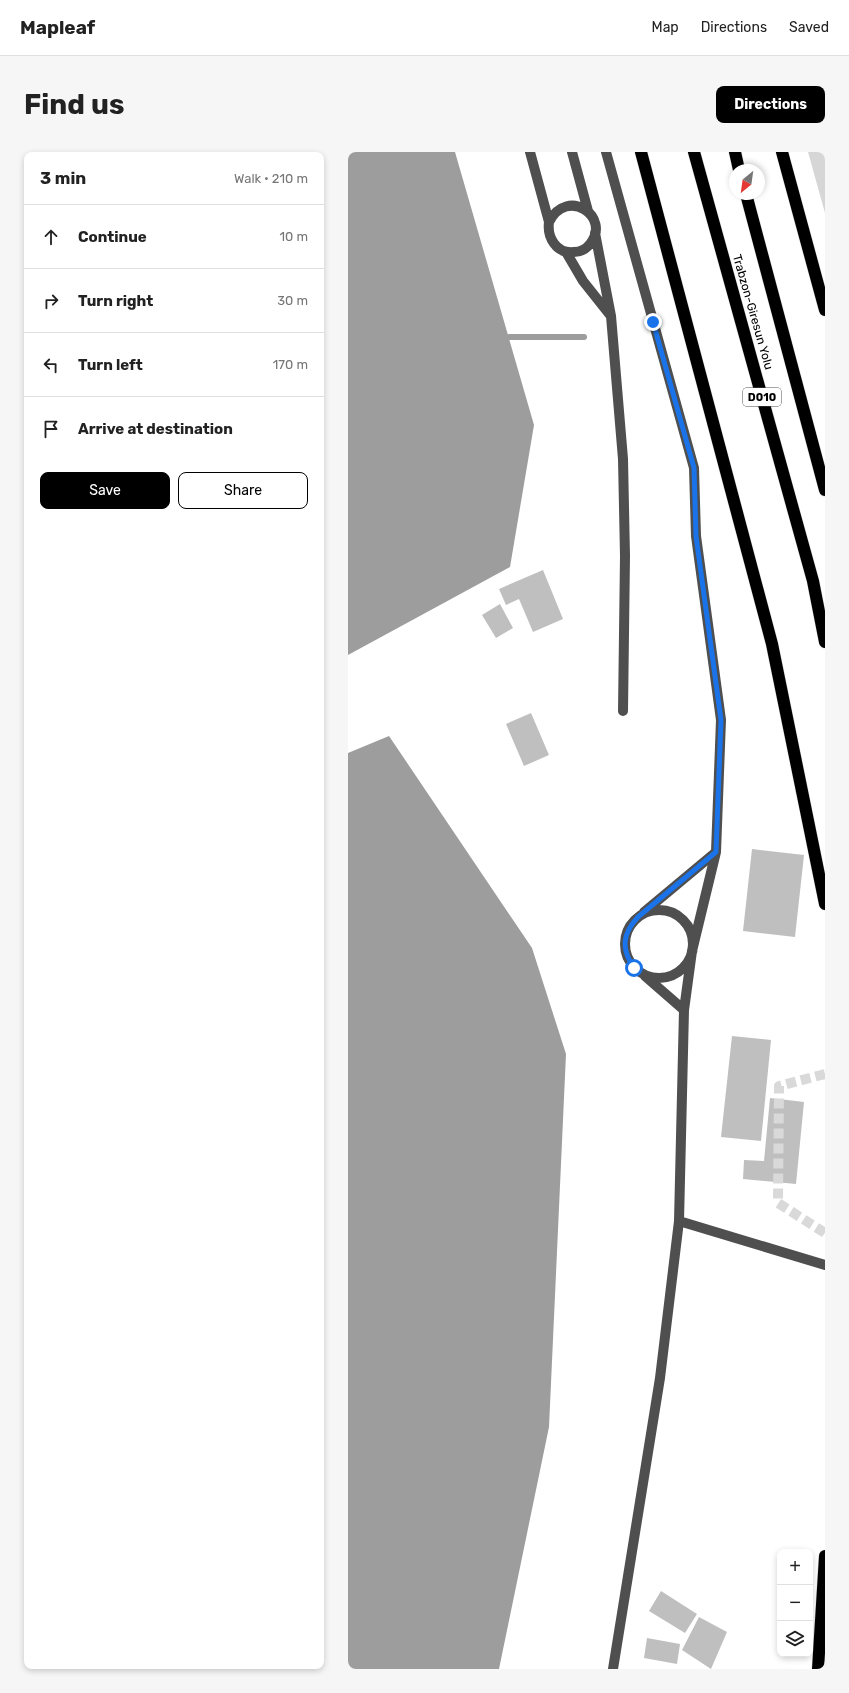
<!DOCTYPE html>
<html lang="en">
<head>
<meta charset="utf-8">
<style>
	body { margin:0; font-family:Rubik,sans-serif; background:#f6f6f6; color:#222 }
	.controls { position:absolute; right:12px; bottom:12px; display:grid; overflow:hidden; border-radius:8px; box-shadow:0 2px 6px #0003 }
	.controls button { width:36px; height:36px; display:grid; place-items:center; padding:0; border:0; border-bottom:1px solid #e0e0e0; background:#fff; color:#222; font:20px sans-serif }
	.compass { position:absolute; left:381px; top:12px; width:36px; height:36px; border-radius:50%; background:#fff; box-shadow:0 2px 6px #0003; rotate:209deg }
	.stop { position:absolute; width:12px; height:12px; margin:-9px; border:3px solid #1a73e8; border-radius:50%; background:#fff }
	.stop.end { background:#1a73e8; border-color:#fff; box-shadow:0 1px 4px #0008 }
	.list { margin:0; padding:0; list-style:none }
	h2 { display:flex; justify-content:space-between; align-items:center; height:52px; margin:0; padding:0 16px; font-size:17px }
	h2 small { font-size:13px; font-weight:400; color:#767676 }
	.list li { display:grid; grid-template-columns:26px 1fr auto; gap:12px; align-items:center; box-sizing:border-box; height:64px; padding:0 16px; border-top:1px solid #e0e0e0 }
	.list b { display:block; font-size:15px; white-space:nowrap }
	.list em { font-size:13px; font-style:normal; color:#767676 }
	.actions { display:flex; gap:8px; padding:12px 16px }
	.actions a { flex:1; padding:9px 0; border:1px solid #000; border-radius:8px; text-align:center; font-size:14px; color:#000 }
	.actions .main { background:#000; color:#fff }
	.icon { flex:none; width:22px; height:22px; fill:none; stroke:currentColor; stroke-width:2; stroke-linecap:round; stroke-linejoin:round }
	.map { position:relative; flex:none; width:477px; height:1517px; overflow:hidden; border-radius:8px }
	header { display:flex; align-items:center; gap:24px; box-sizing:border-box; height:56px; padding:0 20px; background:#fff; border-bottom:1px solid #e0e0e0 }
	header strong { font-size:19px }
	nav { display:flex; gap:22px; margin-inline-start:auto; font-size:14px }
	.intro { display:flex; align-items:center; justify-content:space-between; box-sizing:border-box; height:96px; padding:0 24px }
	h1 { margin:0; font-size:28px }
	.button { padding:10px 18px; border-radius:8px; background:#000; color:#fff; font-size:14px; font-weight:700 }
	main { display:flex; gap:24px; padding:0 24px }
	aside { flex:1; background:#fff; border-radius:8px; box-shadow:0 2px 6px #0003 }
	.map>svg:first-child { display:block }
	.green { fill:#d6d6d6 }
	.water { fill:#9d9d9d }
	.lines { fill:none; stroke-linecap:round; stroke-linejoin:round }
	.stream { stroke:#9d9d9d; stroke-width:6 }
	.building { fill:#bfbfbf }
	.minor-tunnel { stroke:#d9d9d9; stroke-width:10; stroke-dasharray:10 5; stroke-linecap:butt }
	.highway-casing { stroke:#dbdbdb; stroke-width:13 }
	.minor { stroke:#4f4f4f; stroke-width:10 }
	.highway { stroke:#000; stroke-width:12 }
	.route { stroke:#1a73e8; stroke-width:5 }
	.labels { text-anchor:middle; stroke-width:3; stroke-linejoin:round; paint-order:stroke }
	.shield { fill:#fff; stroke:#4c4c4c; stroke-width:1 }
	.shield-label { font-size:11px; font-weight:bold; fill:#000 }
	.street-label { font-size:12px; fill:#000; stroke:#fff }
</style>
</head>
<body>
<header>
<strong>Mapleaf</strong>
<nav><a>Map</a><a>Directions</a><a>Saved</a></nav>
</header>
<div class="intro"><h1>Find us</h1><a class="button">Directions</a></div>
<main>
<aside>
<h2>3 min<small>Walk · 210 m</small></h2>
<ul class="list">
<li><svg class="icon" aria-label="ahead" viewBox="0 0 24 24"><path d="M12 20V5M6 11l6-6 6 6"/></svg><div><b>Continue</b></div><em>10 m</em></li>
<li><svg class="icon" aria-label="right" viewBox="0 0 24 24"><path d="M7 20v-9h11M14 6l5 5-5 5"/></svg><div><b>Turn right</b></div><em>30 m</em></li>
<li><svg class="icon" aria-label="left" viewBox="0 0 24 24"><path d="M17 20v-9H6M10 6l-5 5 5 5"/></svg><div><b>Turn left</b></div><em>170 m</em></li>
<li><svg class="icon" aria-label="arrive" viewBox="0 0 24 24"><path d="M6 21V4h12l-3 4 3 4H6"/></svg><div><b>Arrive at destination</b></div></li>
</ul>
<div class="actions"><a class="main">Save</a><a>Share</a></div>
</aside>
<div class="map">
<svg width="477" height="1517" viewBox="0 0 477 1517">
	<rect width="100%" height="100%" fill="#fff"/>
	<path class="green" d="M460,0H477V61Z"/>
	<path class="water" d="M0,0H107L186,273L162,415L0,503Z
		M41,584L184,796L218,902L201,1275L151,1517H0V601Z"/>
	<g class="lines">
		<path class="stream" d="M161,185H236"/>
	</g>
	<path class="building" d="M195,418L215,467L185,480L171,447L158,453L151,437Z
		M152,452L165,476L148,486L134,463Z
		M183,561L201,603L176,614L158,572Z
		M404,697L456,703L447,785L395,779Z
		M384,884L423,888L413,989L373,985Z
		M422,946L456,950L448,1032L395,1027L396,1008L416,1009Z
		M313,1439L349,1462L337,1481L301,1459Z
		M351,1465L379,1480L363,1517L334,1498Z
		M299,1486L332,1492L329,1512L296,1506Z"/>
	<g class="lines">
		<path class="minor-tunnel" d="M477,922L431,934L430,1051L477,1081"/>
		<g class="highway-casing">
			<path id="highway" d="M293,0L424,492L477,752
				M346,0L465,429L477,490
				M387,0L391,18
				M434,0L477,158
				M398,42L477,338
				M470,1517L477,1404"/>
		</g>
		<path class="minor" d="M182,0L201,70C199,85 208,102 226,100C232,100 238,97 242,92C264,65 219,34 201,70
			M224,0L240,59
			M258,0L346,316L348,384L373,568L368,700L344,799L336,858L331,1069L312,1226L265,1517
			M247,81L263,164L275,307L277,404L275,559
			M218,100L235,129L262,163
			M277 792a34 34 0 1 1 68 0a34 34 0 1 1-68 0Z
			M296,760L368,700
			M297,824L336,858
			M331,1069L477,1113"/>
		<use href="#highway" class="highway"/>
	</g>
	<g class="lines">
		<path class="route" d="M286,816C273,797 274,782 290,765L368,700L373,568L348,384L346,316L305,170"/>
	</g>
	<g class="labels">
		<rect class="shield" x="395" y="236" width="38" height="18" rx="3"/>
		<g class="shield-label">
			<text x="414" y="249">D010</text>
		</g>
		<g class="street-label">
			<text transform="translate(405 160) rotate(74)" y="4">Trabzon-Giresun Yolu</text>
		</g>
	</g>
</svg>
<div class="controls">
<button>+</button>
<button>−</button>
<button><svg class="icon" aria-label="layers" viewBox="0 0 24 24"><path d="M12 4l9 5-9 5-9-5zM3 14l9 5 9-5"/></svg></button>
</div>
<svg class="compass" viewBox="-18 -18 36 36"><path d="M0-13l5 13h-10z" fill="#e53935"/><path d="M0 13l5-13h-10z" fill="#767676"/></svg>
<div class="stop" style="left:286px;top:816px"></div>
<div class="stop end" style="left:305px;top:170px"></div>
</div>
</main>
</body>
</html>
